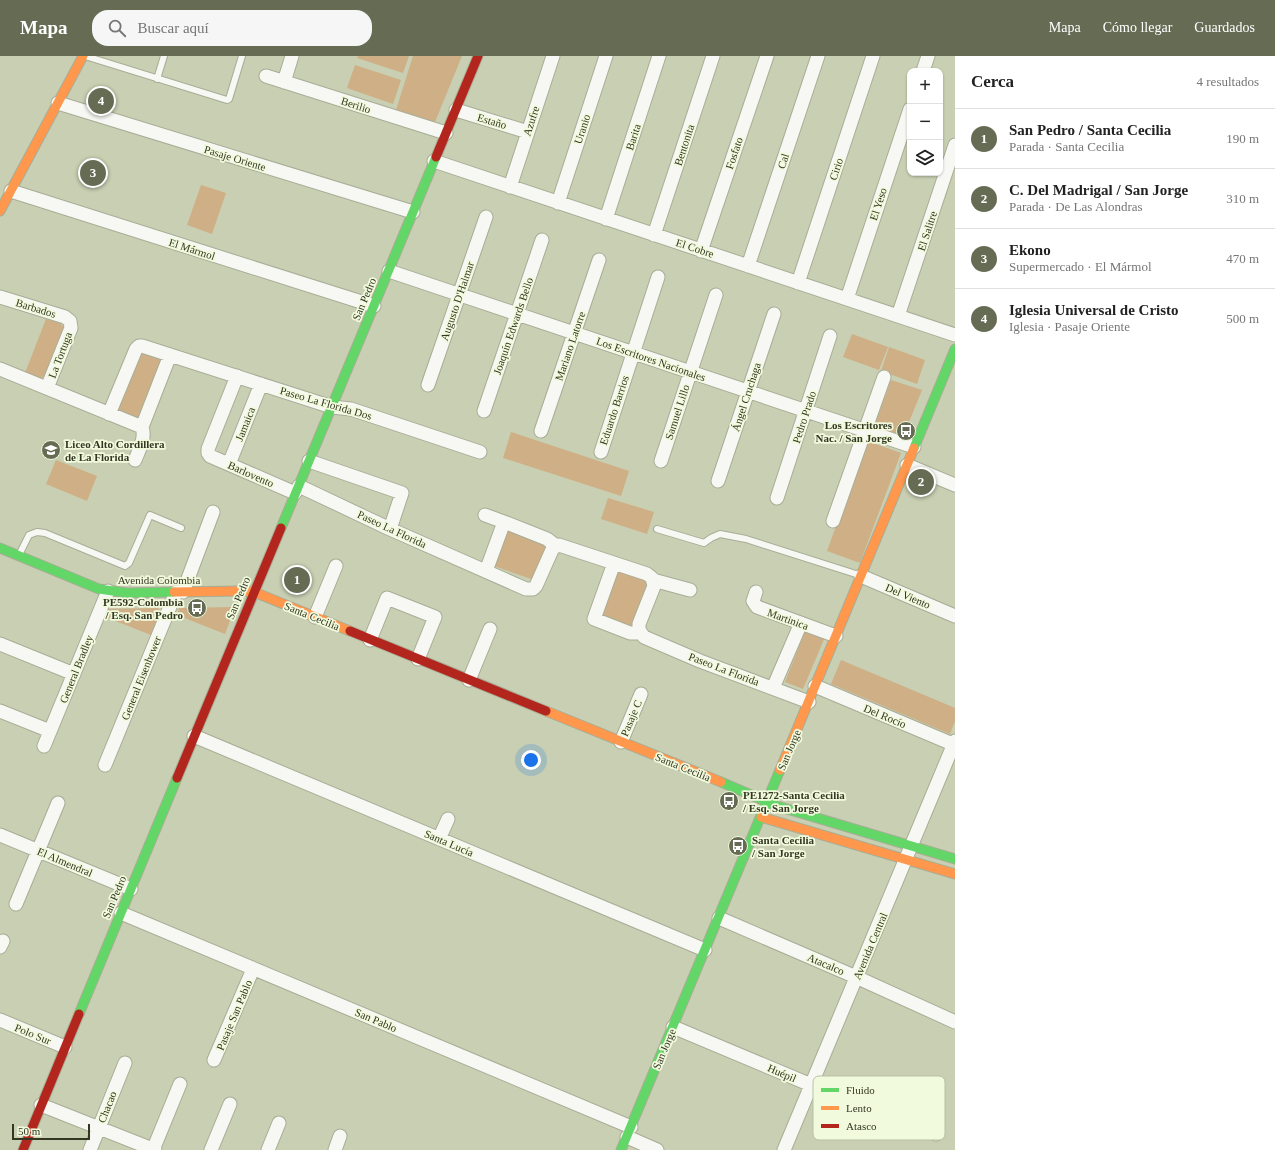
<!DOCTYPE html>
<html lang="es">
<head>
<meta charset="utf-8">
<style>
	body { margin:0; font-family:"Times New Roman",serif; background:#f6f6f6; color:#222 }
	.controls { position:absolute; right:12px; top:12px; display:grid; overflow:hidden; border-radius:8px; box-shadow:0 1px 3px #0004 }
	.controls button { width:36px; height:36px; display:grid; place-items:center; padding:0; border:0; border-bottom:1px solid #e0e0e0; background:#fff; color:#222; font:20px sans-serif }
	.scale { position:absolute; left:12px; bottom:10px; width:78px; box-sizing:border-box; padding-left:4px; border:2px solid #323721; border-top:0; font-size:11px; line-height:14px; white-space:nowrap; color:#323721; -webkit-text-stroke:3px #f2fade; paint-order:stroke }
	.you { position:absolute; left:531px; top:704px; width:14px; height:14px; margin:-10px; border:3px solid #fff; border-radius:50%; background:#1a73e8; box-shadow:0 0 0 6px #1a73e833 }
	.badge { display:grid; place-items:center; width:26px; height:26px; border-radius:50%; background:#666c54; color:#fff; font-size:13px; font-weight:700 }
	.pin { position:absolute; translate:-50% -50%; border:2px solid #fff; box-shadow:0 1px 4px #0006 }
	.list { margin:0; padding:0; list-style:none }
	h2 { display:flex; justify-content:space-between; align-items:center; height:52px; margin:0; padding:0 16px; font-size:17px }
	h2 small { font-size:13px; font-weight:400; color:#767676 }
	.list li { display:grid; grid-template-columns:26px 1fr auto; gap:12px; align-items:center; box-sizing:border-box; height:60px; padding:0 16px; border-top:1px solid #e0e0e0 }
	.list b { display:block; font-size:15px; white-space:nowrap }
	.list p { margin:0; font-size:13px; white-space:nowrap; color:#767676 }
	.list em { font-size:13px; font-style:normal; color:#767676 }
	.icon { flex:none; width:22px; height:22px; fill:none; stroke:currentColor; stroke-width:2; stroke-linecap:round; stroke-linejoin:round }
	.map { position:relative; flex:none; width:955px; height:1094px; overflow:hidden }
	header { display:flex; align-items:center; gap:24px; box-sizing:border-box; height:56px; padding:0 20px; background:#666c54; color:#fff }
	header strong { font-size:19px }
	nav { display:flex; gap:22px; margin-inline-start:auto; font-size:14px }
	.search { width:280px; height:36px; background:#f6f6f6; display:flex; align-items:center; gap:10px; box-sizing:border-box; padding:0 14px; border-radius:16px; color:#767676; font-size:15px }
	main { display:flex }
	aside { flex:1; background:#fff }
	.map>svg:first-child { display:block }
	.green { fill:#cfaf85 }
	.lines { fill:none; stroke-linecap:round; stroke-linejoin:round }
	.lane-casing { stroke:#a8ad96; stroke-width:8 }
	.street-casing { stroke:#a8ad96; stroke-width:15 }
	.fast-casing { stroke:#a8ad96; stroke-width:11 }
	.slow-casing { stroke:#a8ad96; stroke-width:11 }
	.jam-casing { stroke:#a8ad96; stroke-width:11 }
	.lane { stroke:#f7f8f3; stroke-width:6 }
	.street { stroke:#f7f8f3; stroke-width:13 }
	.fast { stroke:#63d668; stroke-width:9 }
	.slow { stroke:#ff974d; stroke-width:9 }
	.jam { stroke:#b3261e; stroke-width:9 }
	.labels { text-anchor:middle; stroke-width:3.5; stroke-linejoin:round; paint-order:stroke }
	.street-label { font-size:11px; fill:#323721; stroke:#f2fade }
	.poi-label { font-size:11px; font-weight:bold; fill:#323721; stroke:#f2fade; text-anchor:start }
	.key { fill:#f2fade; stroke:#b8c0a5; stroke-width:1 }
	.key-label { font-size:11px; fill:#323721 }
</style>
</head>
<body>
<header>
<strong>Mapa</strong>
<div class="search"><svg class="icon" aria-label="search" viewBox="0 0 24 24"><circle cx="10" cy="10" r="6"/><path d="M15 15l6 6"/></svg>Buscar aquí</div>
<nav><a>Mapa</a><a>Cómo llegar</a><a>Guardados</a></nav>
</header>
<main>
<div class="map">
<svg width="955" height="1094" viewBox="0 0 955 1094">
	<rect width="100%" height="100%" fill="#c8cfb2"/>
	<path class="green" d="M358,0H409L403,17L357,2Z
		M413,0H462L435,66L396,54Z
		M355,9L401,24L393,48L347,32Z
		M201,129L226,137L212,178L187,169Z
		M46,263L60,267L65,273L45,319L41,323L25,317Z
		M852,278L888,291L879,314L843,301Z
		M889,291L925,304L917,328L881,315Z
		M139,295L164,305L139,365L115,355Z
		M891,324L922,334L903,381L874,371Z
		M511,376L629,415L621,440L503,402Z
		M867,385L901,397L860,507L827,495Z
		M56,404L97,420L87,445L46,428Z
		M608,442L654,456L647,478L601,463Z
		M505,472L550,489L537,525L491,509Z
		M610,512L648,525L631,574L593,560Z
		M232,551L234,554L225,578L177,559L179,552Z
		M158,552L160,555L151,579L103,560L105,553Z
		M806,573L825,581L803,633L785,626Z
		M841,604L955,652V665L950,678L831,628Z"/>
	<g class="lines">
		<g class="lane-casing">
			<path id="lane" d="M85,0L227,44L229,43L242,0
				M157,23L164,0
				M657,473L704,487L711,482L720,478L746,483L859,519
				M20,497L29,479L37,476L45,477L125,510L129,507L150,459L181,472"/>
		</g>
		<g class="street-casing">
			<path id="street" d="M923,15L928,0
				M266,20L446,77
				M284,26L292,0
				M58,47L413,156
				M456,54L528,76
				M434,105L955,279
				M510,131L553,0
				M11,135L374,250
				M558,147L606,0
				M606,163L659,0
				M654,179L713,0
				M701,195L767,0
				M748,210L818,0
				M389,215L914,391
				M798,227L873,0
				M0,241L65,261L70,265L71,272L47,332
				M847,243L910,53
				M898,260L955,89
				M0,313L142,371
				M237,320L208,393V397L210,400L295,437
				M428,329L486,161
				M484,355L542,184
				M109,358L136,293L139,290H142L332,351L351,353L480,396
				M541,375L599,204
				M601,396L658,221
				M135,404C139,394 146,382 142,371L170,299
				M309,405L402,437L390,473
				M661,405L716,239
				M229,408L261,328
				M907,409L955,429
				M718,425L774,258
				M299,430L390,473L526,533H533L536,530L552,494L553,492L559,489L647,518L652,522L654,530L639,568V574L644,581L700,605L809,646
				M777,442L830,280
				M485,459L504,466
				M833,465L884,321
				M614,507L594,563L630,577H640
				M486,515L504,466L547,483L556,490
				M861,520L955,560
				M653,524L690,534
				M183,536L213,456
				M756,536L753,545L757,551L836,580
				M315,561L336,510
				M370,584L387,542L435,561L418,603
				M0,588L74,618
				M469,624L490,573
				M815,630L955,689
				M773,632L801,567
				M0,655L50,675
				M194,680L705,894
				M621,686L641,638
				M44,690L108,535
				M105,709L176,536
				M0,779L131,833
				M439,783L448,763
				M16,848L58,747
				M121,857L631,1071
				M719,862L856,921L955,966
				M0,891L3,885
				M0,964L65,991
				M673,971L866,1052L890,1059L936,1078
				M214,1004L253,913
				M41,1049L155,1094
				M627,1081L657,1094
				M90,1094L125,1007
				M153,1094L180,1028
				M211,1094L230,1048
				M268,1094L279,1067
				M335,1094L340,1080
				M784,1094L955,685"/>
		</g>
		<g class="fast-casing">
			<path id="fast" d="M914,392L955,293
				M281,472L436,101
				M0,492L99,533L127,537L174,536
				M721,726L777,750L955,803
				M79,958L177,722
				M621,1094L780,714"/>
		</g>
		<g class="slow-casing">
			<path id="slow" d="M0,155L83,0
				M174,536L242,535L254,536L350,575
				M546,655L721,726
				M780,714L914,392
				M761,761L955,818"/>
		</g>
		<g class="jam-casing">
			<path id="jam" d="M436,101L478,0
				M350,575L546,655
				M177,722L281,472
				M23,1094L79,958"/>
		</g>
		<use href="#lane" class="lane"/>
		<use href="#street" class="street"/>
		<use href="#fast" class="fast"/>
		<use href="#slow" class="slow"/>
		<use href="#jam" class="jam"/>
	</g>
	<defs>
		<g id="bus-disc" transform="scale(1)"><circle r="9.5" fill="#666c54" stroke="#f2fade"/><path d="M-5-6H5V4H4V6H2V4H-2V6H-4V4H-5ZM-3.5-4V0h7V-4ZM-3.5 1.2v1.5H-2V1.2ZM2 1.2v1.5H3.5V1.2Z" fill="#fff"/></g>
		<g id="school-disc" transform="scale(1)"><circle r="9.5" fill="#666c54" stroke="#f2fade"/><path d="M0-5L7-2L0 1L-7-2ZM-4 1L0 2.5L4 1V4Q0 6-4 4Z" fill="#fff"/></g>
	</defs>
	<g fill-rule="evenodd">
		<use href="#bus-disc" x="906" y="375"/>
		<use href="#school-disc" x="51" y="394"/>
		<use href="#bus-disc" x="197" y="552"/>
		<use href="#bus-disc" x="729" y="745"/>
		<use href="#bus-disc" x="738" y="790"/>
	</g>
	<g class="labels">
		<g class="street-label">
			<text transform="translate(356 49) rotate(18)" y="4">Berilio</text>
			<text transform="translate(492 65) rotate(17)" y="4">Estaño</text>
			<text transform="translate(531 65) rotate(-72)" y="4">Azufre</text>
			<text transform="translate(582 73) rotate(-72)" y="4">Uranio</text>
			<text transform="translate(633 81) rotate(-72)" y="4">Barita</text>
			<text transform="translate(684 89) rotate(-72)" y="4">Bentonita</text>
			<text transform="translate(734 97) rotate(-71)" y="4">Fosfato</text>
			<text transform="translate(235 102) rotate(17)" y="4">Pasaje Oriente</text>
			<text transform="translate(783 105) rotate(-72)" y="4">Cal</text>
			<text transform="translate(836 113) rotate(-72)" y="4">Cirio</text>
			<text transform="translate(878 148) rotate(-72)" y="4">El Yeso</text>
			<text transform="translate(927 175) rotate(-72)" y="4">El Salitre</text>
			<text transform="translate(695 192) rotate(18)" y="4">El Cobre</text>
			<text transform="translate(192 193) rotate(18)" y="4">El Mármol</text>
			<text transform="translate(364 243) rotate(-67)" y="4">San Pedro</text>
			<text transform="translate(457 245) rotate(-71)" y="4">Augusto D'Halmar</text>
			<text transform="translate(36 252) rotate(17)" y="4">Barbados</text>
			<text transform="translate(513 270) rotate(-71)" y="4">Joaquín Edwards Bello</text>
			<text transform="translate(570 290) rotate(-71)" y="4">Mariano Latorre</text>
			<text transform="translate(60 299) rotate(-69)" y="4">La Tortuga</text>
			<text transform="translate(651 303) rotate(19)" y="4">Los Escritores Nacionales</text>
			<text transform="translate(746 341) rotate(-72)" y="4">Ángel Cruchaga</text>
			<text transform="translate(326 347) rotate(16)" y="4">Paseo La Florida Dos</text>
			<text transform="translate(614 354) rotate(-72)" y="4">Eduardo Barrios</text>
			<text transform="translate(677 356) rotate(-72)" y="4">Samuel Lillo</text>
			<text transform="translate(804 361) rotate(-72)" y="4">Pedro Prado</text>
			<text transform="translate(245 368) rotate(-68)" y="4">Jamaica</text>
			<text transform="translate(251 418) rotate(24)" y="4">Barlovento</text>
			<text transform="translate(392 473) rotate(25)" y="4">Paseo La Florida</text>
			<text x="159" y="528">Avenida Colombia</text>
			<text transform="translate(908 540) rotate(23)" y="4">Del Viento</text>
			<text transform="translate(238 542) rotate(-67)" y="4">San Pedro</text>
			<text transform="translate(312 560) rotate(22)" y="4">Santa Cecilia</text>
			<text transform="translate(788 563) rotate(20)" y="4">Martinica</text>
			<text transform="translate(76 613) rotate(-68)" y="4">General Bradley</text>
			<text transform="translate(724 613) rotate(21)" y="4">Paseo La Florida</text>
			<text transform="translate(141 622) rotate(-68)" y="4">General Eisenhower</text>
			<text transform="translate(885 660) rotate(23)" y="4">Del Rocío</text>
			<text transform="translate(631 662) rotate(-67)" y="4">Pasaje C</text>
			<text transform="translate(789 694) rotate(-67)" y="4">San Jorge</text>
			<text transform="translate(683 711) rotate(22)" y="4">Santa Cecilia</text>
			<text transform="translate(449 787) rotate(23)" y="4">Santa Lucía</text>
			<text transform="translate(65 806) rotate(23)" y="4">El Almendral</text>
			<text transform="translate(114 841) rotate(-67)" y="4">San Pedro</text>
			<text transform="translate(870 890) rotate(-67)" y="4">Avenida Central</text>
			<text transform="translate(826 908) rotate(23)" y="4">Atacalco</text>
			<text transform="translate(234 959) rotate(-67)" y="4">Pasaje San Pablo</text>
			<text transform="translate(376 964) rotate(23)" y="4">San Pablo</text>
			<text transform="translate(33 978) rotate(22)" y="4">Polo Sur</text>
			<text transform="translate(664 993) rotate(-67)" y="4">San Jorge</text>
			<text transform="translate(782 1017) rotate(23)" y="4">Huépil</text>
			<text transform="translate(107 1051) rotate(-68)" y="4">Chacao</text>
		</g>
		<g class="poi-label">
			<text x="892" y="373" text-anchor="end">Los Escritores<tspan x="892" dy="13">Nac. / San Jorge</tspan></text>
			<text x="65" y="392">Liceo Alto Cordillera<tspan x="65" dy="13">de La Florida</tspan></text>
			<text x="183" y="550" text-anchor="end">PE592-Colombia<tspan x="183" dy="13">/ Esq. San Pedro</tspan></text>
			<text x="743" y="743">PE1272-Santa Cecilia<tspan x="743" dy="13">/ Esq. San Jorge</tspan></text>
			<text x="752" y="788">Santa Cecilia<tspan x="752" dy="13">/ San Jorge</tspan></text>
		</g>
	</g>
	<rect x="813" y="1020" width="132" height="64" rx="6" class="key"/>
	<rect x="821" y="1032" width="18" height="4" fill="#63d668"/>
	<rect x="821" y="1050" width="18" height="4" fill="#ff974d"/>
	<rect x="821" y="1068" width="18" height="4" fill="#b3261e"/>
	<g class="key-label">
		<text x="846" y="1038">Fluido</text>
		<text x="846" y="1056">Lento</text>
		<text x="846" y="1074">Atasco</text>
	</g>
</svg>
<div class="controls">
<button>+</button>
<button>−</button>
<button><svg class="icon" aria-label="layers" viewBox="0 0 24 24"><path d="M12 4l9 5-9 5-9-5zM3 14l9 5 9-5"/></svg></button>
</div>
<div class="scale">50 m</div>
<div class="you"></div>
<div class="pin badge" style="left:297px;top:524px">1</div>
<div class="pin badge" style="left:921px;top:426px">2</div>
<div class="pin badge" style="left:93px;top:117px">3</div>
<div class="pin badge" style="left:101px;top:45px">4</div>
</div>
<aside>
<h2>Cerca<small>4 resultados</small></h2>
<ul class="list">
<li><span class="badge">1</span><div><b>San Pedro / Santa Cecilia</b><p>Parada · Santa Cecilia</p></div><em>190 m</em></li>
<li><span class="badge">2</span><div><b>C. Del Madrigal / San Jorge</b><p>Parada · De Las Alondras</p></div><em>310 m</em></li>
<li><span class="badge">3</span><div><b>Ekono</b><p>Supermercado · El Mármol</p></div><em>470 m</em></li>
<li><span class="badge">4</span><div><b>Iglesia Universal de Cristo</b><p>Iglesia · Pasaje Oriente</p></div><em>500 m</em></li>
</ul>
</aside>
</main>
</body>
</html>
